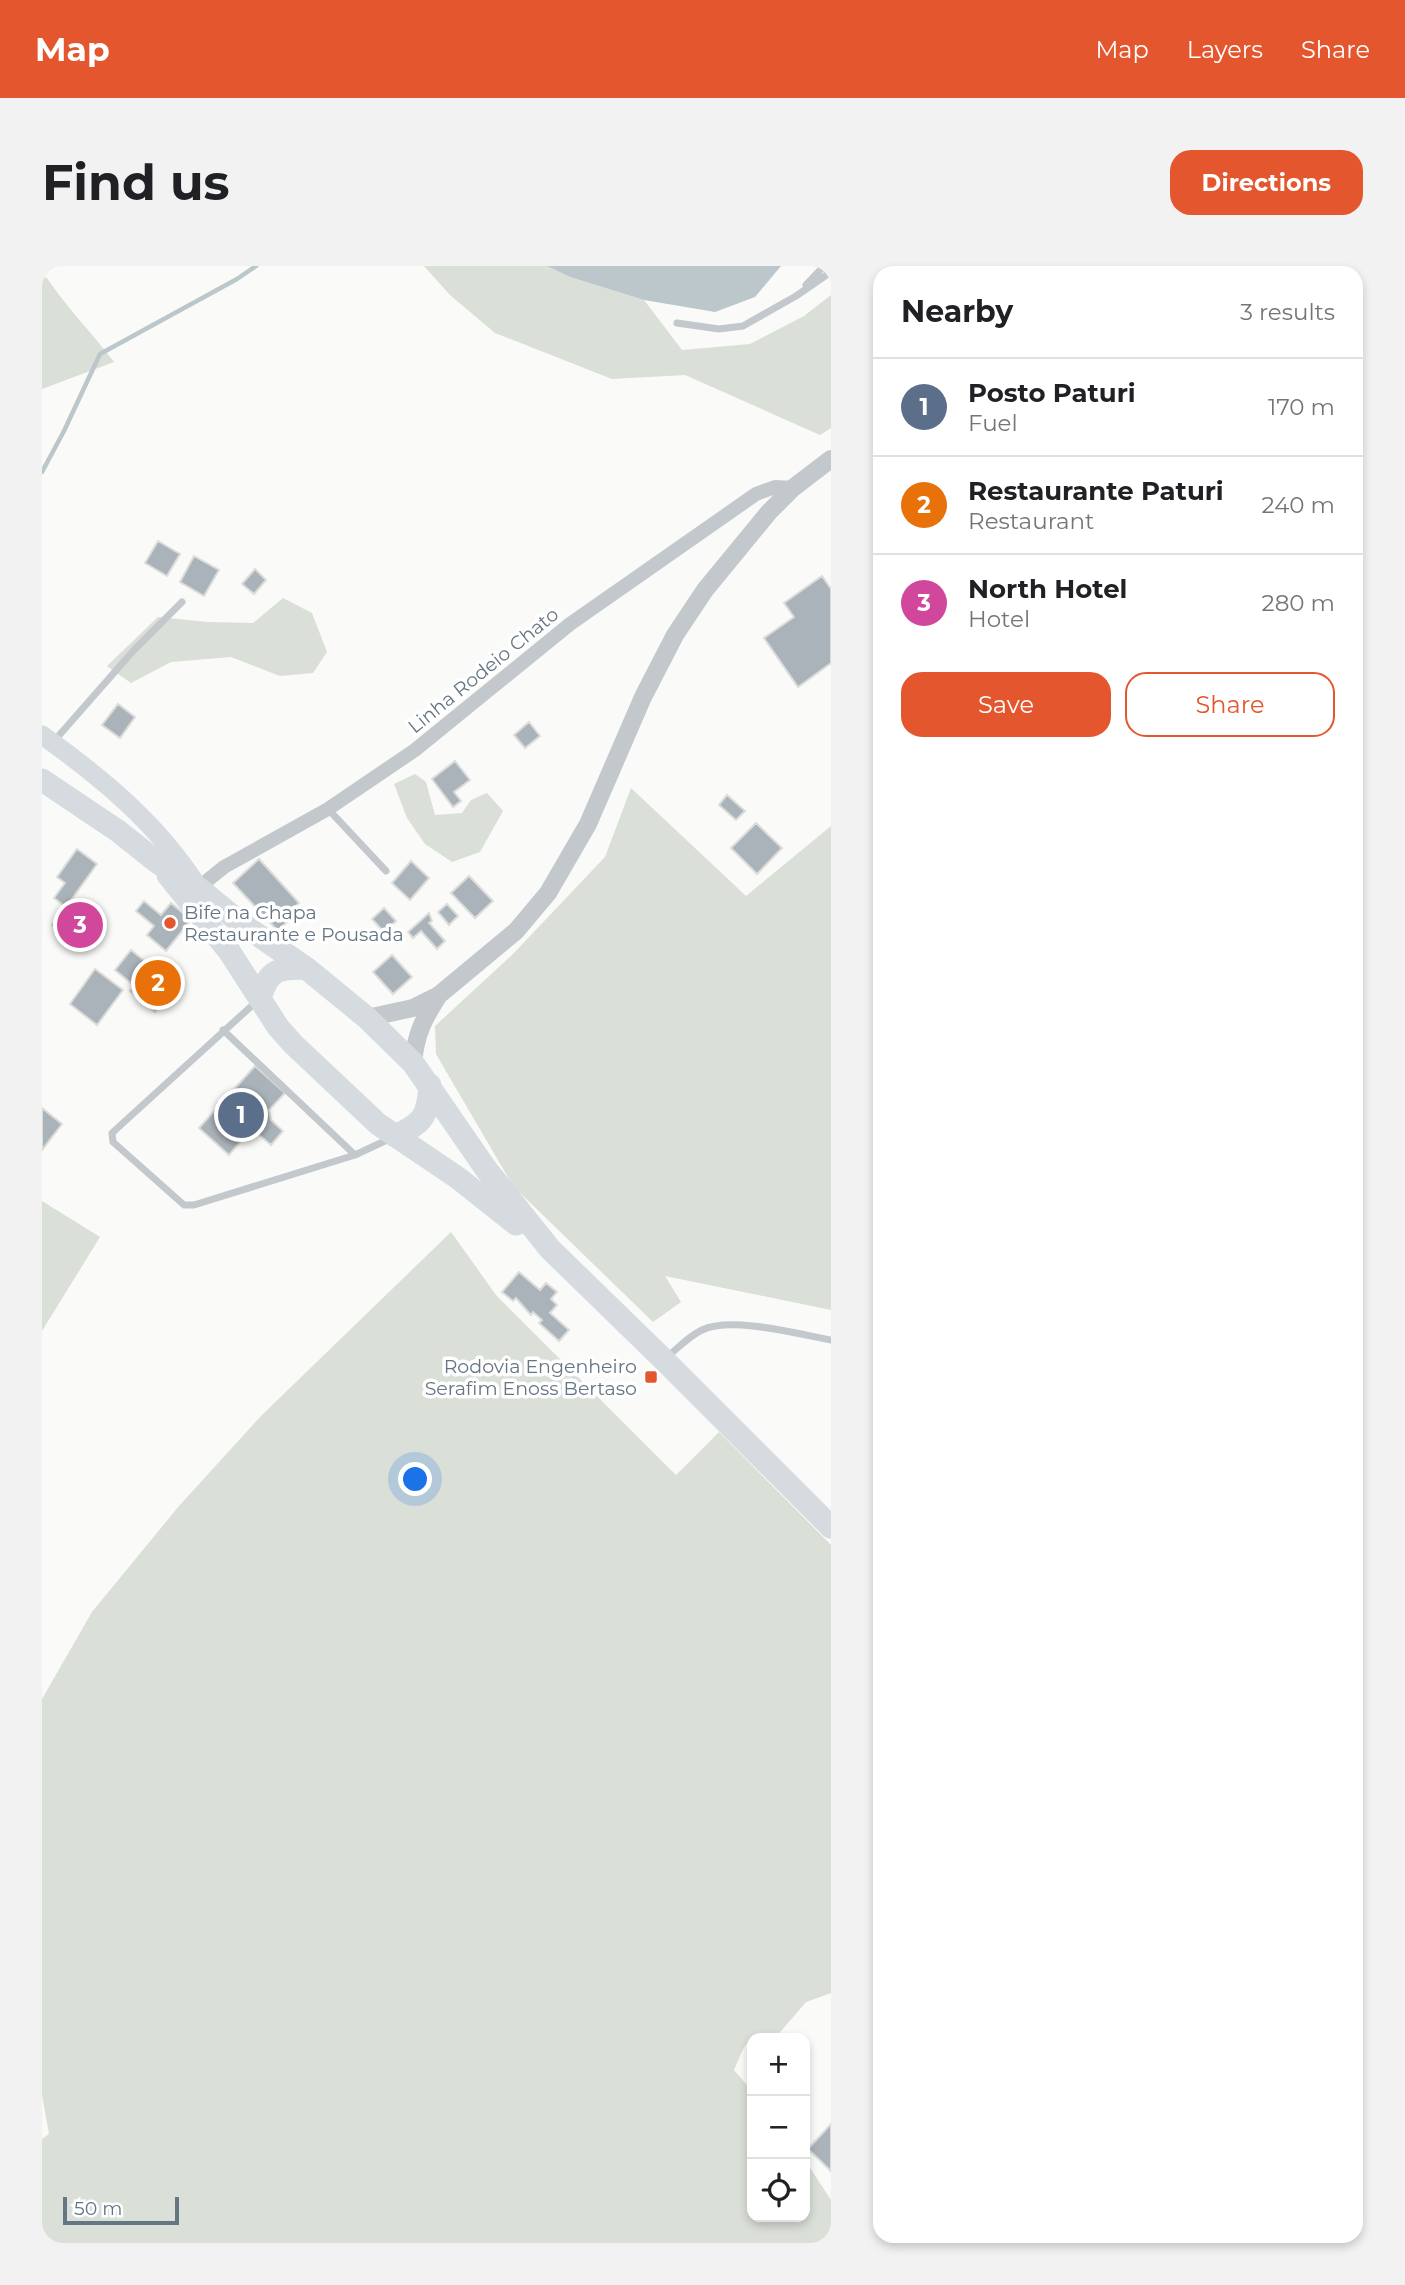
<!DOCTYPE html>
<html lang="en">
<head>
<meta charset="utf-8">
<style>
	body { margin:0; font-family:Montserrat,sans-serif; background:#f2f2f2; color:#202124 }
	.controls { position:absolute; right:21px; bottom:21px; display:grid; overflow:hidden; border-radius:14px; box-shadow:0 4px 10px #0003 }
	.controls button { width:63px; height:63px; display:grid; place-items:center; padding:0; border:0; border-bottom:2px solid #e0e0e0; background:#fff; color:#202124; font:35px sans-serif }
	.scale { position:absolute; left:21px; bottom:18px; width:116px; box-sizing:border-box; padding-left:7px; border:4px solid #657683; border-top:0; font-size:19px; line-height:24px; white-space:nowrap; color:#657683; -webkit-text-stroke:5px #fff; paint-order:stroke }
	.you { position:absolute; left:374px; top:1214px; width:24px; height:24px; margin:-18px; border:5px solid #fff; border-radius:50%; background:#1a73e8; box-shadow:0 0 0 10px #1a73e833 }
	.badge { display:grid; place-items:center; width:46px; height:46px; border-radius:50%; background:#e4572e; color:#fff; font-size:23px; font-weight:700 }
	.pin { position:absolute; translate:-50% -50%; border:4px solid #fff; box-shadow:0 2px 7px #0006 }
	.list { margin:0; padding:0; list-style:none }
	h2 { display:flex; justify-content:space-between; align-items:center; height:91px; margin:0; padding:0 28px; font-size:30px }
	h2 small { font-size:23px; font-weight:400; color:#757577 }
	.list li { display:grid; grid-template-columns:46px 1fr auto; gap:21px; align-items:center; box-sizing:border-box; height:98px; padding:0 28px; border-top:2px solid #e0e0e0 }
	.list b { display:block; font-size:26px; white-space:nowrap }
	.list p { margin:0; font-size:23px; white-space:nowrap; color:#757577 }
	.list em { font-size:23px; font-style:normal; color:#757577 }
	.actions { display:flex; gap:14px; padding:21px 28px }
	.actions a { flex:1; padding:16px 0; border:2px solid #e4572e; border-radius:21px; text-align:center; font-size:24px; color:#e4572e }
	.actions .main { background:#e4572e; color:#fff }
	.icon { flex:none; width:38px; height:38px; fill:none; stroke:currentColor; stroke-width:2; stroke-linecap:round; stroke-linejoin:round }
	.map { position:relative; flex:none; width:789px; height:1977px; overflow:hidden; border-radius:21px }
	header { display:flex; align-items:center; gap:42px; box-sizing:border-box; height:98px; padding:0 35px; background:#e4572e; color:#fff }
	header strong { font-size:33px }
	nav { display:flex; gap:38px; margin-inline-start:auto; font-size:24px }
	.intro { display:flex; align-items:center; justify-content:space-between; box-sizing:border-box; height:168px; padding:0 42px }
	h1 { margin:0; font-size:49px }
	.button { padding:18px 32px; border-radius:21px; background:#e4572e; color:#fff; font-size:24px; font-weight:700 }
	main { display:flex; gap:42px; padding:0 42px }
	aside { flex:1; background:#fff; border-radius:21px; box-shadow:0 4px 10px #0003 }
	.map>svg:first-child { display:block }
	.green { fill:#dadfd7 }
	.water { fill:#bbc7cb }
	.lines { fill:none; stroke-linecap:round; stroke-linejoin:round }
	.stream { stroke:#bbc7cb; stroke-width:4.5 }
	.building { fill:#aab3b9; stroke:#dcdcda; stroke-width:2 }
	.service { stroke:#c3c8cc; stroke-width:7 }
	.minor { stroke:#c3c8cc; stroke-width:14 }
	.tertiary { stroke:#c3c8cc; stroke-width:18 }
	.secondary { stroke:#d6dbdf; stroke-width:19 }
	.trunk { stroke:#d6dbdf; stroke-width:23 }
	.poi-dot { fill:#e4572e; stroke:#fff; stroke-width:2.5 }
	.labels { text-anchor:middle; stroke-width:7; stroke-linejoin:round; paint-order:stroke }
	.street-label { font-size:19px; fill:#657683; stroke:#fff }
	.poi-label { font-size:19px; fill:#657683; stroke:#fff; text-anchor:start }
</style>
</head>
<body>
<header>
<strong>Map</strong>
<nav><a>Map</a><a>Layers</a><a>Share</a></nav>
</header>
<div class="intro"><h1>Find us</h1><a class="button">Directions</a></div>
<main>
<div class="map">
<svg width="789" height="1977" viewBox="0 0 789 1977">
	<rect width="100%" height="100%" fill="#fafaf8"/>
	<path class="green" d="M382,0H505L528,11L602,34L640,84L708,78L762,50L789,29V162L778,169L643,109L570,113L453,67L408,29Z
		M0,11L5,12C25,42 50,67 72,96L0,123Z
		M241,332L270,347L285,386L271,407L238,410L189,391L129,396L89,417L65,400L116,351L166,356L211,357Z
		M373,508L384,516L393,549L420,547L429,534L445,527L461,545L438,586L410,596L383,578L365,552L352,518Z
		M589,522L704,630L789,560V1044L623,1010L639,1036L611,1056L471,920L394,788L393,760L470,689L563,591Z
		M0,935L58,971L0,1065Z
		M409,966L454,1029L634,1209L677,1166L789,1279V1727L764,1736L734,1771C701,1775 706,1772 692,1804L710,1825V1951H763V1894L789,1934V1977H0V1873L7,1868L0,1829V1433L50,1346L137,1240L220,1149Z"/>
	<path class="water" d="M505,0H739L713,31L673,46L602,34L528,11Z"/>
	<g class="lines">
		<path class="stream" d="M0,206L22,165L58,88L195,13L214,0"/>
	</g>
	<path class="building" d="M116,275L138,288L125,310L103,297Z
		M152,290L177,304L162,330L138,316Z
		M213,303L224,314L212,328L200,318Z
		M780,310L789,323V397L756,421L722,372L752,351L742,337Z
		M76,438L93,451L78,472L60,459Z
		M487,456L498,470L483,482L472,469Z
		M413,495L428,514L412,526L419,535L411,541L390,513Z
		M685,529L703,545L694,554L677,539Z
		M714,557L740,582L715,608L689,582Z
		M35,583L55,598L24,641L12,632L23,617L15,611Z
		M217,593L257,637L244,649L248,653L236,665L191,617Z
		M369,595L387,612L368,634L350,617Z
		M427,610L451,635L433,652L409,627Z
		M28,635L62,662L44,685L10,659Z
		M102,635L119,649L129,637L149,654L124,685L105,669L112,660L94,645Z
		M405,638L416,650L407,659L396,646Z
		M342,642L354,655L342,666L330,653Z
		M387,647L390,655L387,657L403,675L395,683L379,665L371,672L366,666Z
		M89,684L105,697L89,717L73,704Z
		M350,689L370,711L351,728L331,706Z
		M115,692L140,713L134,721L139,726L129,738L123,734L113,746L88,725Z
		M53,703L81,724L55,759L28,738Z
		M213,800L243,827L227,844L229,854L241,865L229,879L216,868H205L187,889L157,862Z
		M0,842L20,858L0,884Z
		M477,1006L498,1024L504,1017L515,1026L509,1033L515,1039L508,1047L527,1064L517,1075L497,1057L500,1054L491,1046L489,1049L474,1032L471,1035L460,1026Z
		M789,1858V1905L766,1883Z"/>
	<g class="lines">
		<path class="service" d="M764,19L782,0
			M635,57L677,63L701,60L754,30L789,6
			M13,474L92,384L140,336
			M286,543L344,605
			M215,735L70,867L71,876L142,939H152L313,889L347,873
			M181,764L313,889
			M625,1091C636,1082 647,1070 660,1064C689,1050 756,1068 789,1074"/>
		<path class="minor" d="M156,622L182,601L286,543L373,484L528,358L714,228L733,221L751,222"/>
		<path class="tertiary" d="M325,752L371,742L397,729L474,665L506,627L546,558L601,431L633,369L663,324L727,246L751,222L789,193
			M371,797C374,767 381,754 397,729"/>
		<path class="secondary" d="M0,469C60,512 116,558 156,621"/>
		<path class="trunk" d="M0,514L76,565L115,596L156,622L200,658L264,702L325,752L371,797L444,903L508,983L622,1094L789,1261
			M126,609L187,685L236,761L251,778L336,858L416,912L474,958
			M218,732C227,703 236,702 264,702
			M353,870C381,857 386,851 388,819"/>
	</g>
	<g class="poi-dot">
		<circle cx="128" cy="657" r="7"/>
		<rect x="602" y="1104" width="14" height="14" rx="3.5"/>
	</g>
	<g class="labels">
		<g class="street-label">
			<text transform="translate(441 404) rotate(-39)" y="7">Linha Rodeio Chato</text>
		</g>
		<g class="poi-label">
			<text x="142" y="653">Bife na Chapa<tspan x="142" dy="22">Restaurante e Pousada</tspan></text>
			<text x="595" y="1107" text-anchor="end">Rodovia Engenheiro<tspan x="595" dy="22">Serafim Enoss Bertaso</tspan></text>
		</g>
	</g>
</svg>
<div class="controls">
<button>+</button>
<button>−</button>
<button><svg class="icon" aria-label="locate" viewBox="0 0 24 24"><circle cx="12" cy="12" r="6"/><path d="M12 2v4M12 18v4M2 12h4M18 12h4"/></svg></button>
</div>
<div class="scale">50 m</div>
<div class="you"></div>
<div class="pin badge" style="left:199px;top:849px;background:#5c6f8a">1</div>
<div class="pin badge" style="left:116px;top:717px;background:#e8710a">2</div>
<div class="pin badge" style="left:38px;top:659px;background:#d1479c">3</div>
</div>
<aside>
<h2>Nearby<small>3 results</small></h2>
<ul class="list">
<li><span class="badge" style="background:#5c6f8a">1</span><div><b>Posto Paturi</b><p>Fuel</p></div><em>170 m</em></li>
<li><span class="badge" style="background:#e8710a">2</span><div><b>Restaurante Paturi</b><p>Restaurant</p></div><em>240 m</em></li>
<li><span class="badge" style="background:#d1479c">3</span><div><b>North Hotel</b><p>Hotel</p></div><em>280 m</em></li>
</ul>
<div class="actions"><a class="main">Save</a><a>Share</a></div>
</aside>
</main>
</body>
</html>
